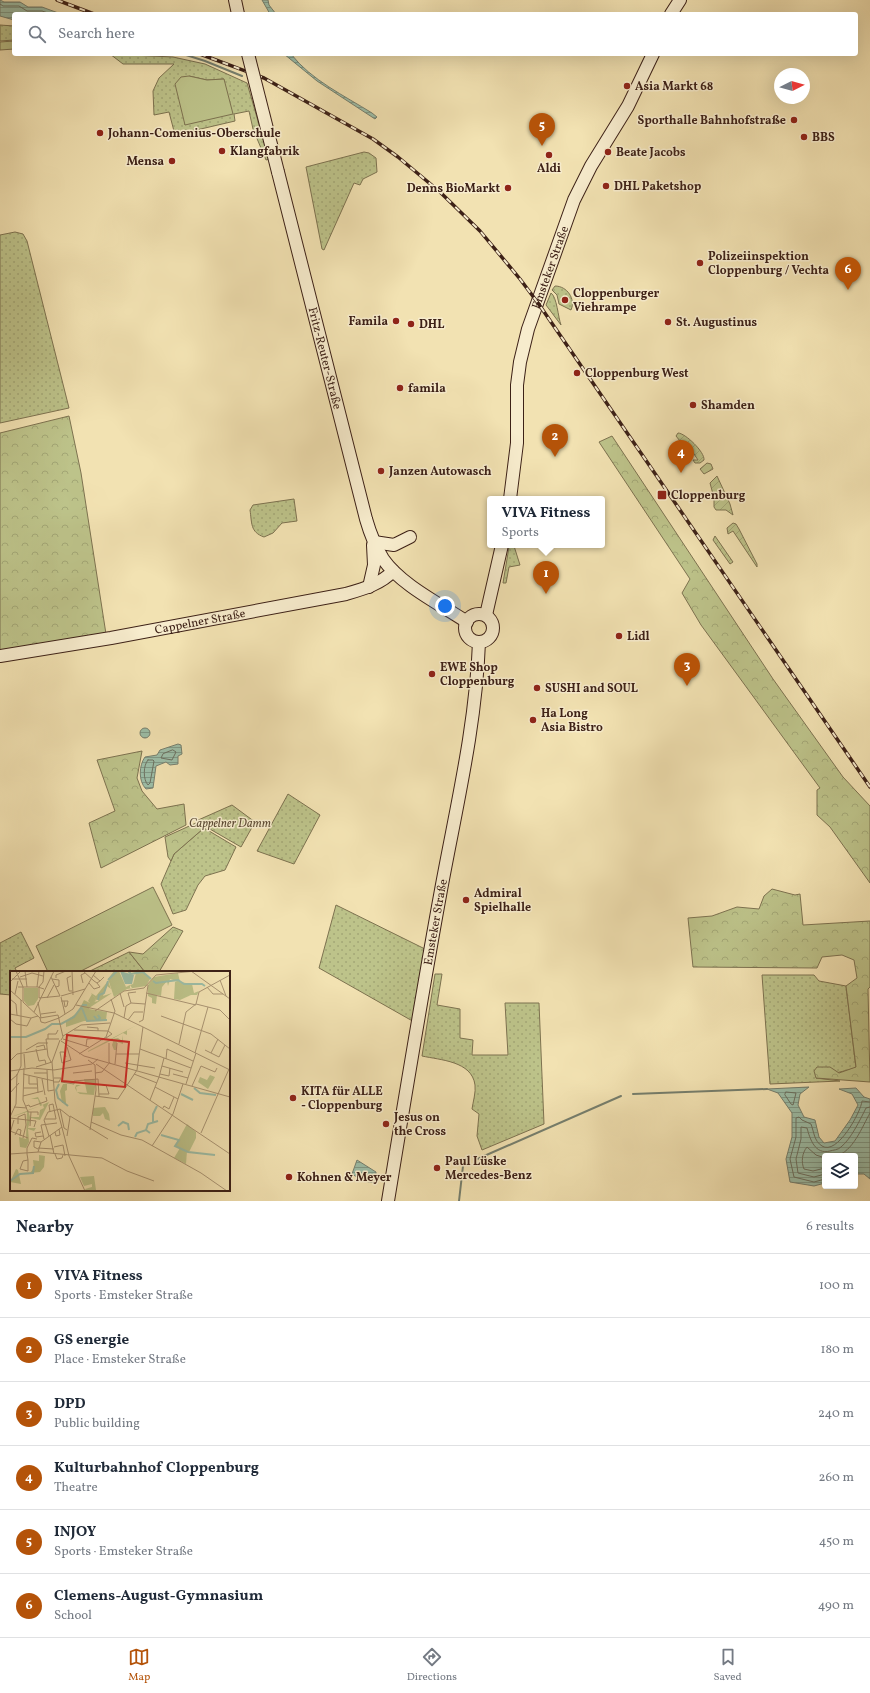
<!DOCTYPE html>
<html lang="en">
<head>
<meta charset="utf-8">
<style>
	body { margin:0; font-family:Vollkorn,serif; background:#f6f6f7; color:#1f2937 }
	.controls { position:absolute; right:12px; bottom:12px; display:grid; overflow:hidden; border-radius:4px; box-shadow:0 4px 16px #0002 }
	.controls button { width:36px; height:36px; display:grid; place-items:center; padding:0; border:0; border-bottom:1px solid #e0e1e3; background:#fff; color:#1f2937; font:20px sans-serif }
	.compass { position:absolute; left:774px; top:68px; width:36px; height:36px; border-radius:50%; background:#fff; box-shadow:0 4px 16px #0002; rotate:84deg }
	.you { position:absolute; left:445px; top:606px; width:14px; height:14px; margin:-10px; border:3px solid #fff; border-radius:50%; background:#1a73e8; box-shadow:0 0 0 6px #1a73e833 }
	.badge { display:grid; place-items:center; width:26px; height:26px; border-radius:50%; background:#b45309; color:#fff; font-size:13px; font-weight:700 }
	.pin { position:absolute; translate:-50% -33px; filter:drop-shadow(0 1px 2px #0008) }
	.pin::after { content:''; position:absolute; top:21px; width:14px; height:12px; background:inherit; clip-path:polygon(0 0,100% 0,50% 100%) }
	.popup { position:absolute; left:487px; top:496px; width:118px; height:52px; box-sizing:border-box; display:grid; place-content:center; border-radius:4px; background:#fff; filter:drop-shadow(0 1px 3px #0005); font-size:13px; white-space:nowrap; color:#747a83 }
	.popup b { font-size:15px; color:#1f2937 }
	.popup::after { content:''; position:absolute; left:50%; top:100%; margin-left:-8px; border:8px solid transparent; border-top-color:#fff }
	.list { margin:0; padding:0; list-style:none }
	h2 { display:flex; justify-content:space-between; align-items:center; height:52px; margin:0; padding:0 16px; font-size:17px }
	h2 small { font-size:13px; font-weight:400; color:#747a83 }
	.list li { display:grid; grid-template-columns:26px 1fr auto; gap:12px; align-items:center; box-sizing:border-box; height:64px; padding:0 16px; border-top:1px solid #e0e1e3 }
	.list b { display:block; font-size:15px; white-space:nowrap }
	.list p { margin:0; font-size:13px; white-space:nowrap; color:#747a83 }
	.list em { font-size:13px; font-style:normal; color:#747a83 }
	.icon { flex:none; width:22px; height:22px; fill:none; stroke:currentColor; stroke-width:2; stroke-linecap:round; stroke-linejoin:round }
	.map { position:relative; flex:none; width:870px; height:1201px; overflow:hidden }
	.search { position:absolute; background:#fff; box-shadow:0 4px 16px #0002; left:12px; right:12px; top:12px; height:44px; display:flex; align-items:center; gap:10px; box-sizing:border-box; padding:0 14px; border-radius:4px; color:#747a83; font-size:15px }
	.sheet { height:436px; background:#fff }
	nav { display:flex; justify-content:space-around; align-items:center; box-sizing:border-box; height:56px; border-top:1px solid #e0e1e3; background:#fff; font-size:11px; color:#747a83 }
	nav a { display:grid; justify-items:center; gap:2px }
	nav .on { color:#b45309 }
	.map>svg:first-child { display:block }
	.grass { fill:url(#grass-dots); stroke:#7d7250; fill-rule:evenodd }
	.forest { fill:url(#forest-crowns); stroke:#7d7250 }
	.garden { fill:url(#garden-furrows); stroke:#7d7250 }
	.pitch { fill:#bdc38a; stroke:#7d7250 }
	.water { fill:url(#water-rules); stroke:#767f6e }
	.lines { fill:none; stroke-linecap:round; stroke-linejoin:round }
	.shore { stroke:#6c7060; stroke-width:1 }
	.stream { stroke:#767f6e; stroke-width:2 }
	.secondary-casing { stroke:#3d2117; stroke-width:14 }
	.secondary { stroke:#f7eccd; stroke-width:12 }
	.rail-casing { stroke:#3d2117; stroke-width:3.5 }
	.rail { stroke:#f7eccd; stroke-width:2; stroke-dasharray:6; stroke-linecap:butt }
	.secondary-bridge-casing { stroke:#3d2117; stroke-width:14; stroke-linecap:butt }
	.secondary-bridge { stroke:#f7eccd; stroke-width:12 }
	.poi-dot { fill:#8f2418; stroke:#f7eccd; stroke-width:1.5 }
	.labels { text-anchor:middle; stroke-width:3; stroke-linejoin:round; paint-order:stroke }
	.poi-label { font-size:12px; font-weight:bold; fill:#3d2117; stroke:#f7eccd; text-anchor:start }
	.street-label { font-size:12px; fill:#3d2117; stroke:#f7eccd }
	.park-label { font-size:12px; font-style:italic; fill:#5d4a34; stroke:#f7eccd }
	.inset-river { fill:none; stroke:#9cbea8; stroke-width:2 }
	.inset-road { fill:none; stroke:#aa9574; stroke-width:1 }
	.view { fill:#d62828; fill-opacity:0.15; stroke:#d62828; stroke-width:2 }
	.inset-edge { fill:none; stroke:#3d2117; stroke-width:2 }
</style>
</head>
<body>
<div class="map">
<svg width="870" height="1201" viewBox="0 0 870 1201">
	<defs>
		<pattern id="grass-dots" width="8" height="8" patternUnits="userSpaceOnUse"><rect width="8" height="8" fill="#bdc38a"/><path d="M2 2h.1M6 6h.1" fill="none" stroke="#a3a776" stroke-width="1.8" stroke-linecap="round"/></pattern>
		<pattern id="forest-crowns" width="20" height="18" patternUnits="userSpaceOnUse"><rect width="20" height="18" fill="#bdc38a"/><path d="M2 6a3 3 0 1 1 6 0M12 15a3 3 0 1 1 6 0" fill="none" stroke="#a3a776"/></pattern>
		<pattern id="garden-furrows" width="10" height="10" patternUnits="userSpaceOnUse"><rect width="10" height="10" fill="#bdc38a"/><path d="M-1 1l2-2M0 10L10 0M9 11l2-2" fill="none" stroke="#a3a776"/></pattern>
		<pattern id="water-rules" width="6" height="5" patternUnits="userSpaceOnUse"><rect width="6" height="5" fill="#9cbea8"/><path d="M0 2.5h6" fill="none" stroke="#809a88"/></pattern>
	</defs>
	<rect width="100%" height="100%" fill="#f2e2b2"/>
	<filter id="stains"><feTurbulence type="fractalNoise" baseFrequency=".005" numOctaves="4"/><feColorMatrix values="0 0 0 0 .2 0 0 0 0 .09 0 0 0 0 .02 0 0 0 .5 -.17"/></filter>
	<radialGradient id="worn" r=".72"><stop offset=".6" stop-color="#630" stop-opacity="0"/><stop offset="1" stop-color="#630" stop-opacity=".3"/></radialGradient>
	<path class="grass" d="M0,25L14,26V40L0,41Z
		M110,54L173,57L205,64L247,83L269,159L266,160L253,129L249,111L234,114L235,121L175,135L169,112L154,115L153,91L159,78L174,64H123ZM189,76L207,80L224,79L185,125Z
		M364,152L369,153L376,158L377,172L363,179L360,185L354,183L324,250L322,249L306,167Z
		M15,232L23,234L27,241L69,408L0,423V235Z
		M555,286C567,286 576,299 571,310L559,304L557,295L552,290Z
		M551,293C557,297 558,317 561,325L546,305Z
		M294,499L297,521L282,523L273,533L264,537C250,532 252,523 250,510L253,505Z
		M514,546L520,565L509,567L506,583H503L509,547Z
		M288,794L320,815L294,864L257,851Z
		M232,805L255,822L241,847L196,821Z
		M204,828L236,847L225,870L205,876L198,885L186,910L173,914L161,884L174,854Z
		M336,905L425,949L416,1023L319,968Z
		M21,932L34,958L15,968L17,972H11V995L0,994V943Z
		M129,952L145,972H88Z
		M435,974H442L437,1005L460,1009V1038L473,1040L472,1055H508L505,1003H539L544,1124L482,1150L477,1136L479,1114L472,1109C473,1102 476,1092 475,1085C472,1061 440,1060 422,1056Z
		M762,975H814L819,981L846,986L856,1068L816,1078L840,1081L770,1084Z"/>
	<path class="forest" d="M69,416L81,473L106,634L0,651V433Z
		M612,436L773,679L843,777L870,806V883L830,827L817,815V790L820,788L701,625L682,593L690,579L599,442Z
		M142,751L137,778L142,791L157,809L184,804L186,825L101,868L89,823L115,811L97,760Z
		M196,823L204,828L174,854L171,861L168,857L165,837Z
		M772,889L795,895L800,894L803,925L870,921V987L868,989L870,1082L816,1078L814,1071L817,1067H830L839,1073L856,1067L846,986L857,978L854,960L842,955L822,957L817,968L693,967L688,918L712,916L737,907L759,909L764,896Z
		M173,927L183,931L159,972H145L129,952L143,954Z"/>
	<path class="garden" d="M678,433C685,433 705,452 704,460L700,463H695L693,460H698L686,442L680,441L676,436Z
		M707,463L711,464L713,469L704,474L700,469Z
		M717,476L730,504L733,515L726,510H716L714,507V498L710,483Z
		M733,523L736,524L739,529L757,564V567L733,531L728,534L727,528Z
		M715,536L733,562L730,564L713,540Z"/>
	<path class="pitch" d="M14,41V49L0,50V42Z
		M189,76L207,80L224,79L233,114L185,125L175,84L181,77Z
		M153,887L172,925L79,972H48L36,946Z"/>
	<path class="water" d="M0,0L4,2H20L28,7H42L61,14H14V20L0,16Z
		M262,0H268L269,5L276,14H270Z
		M284,54H291C311,80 345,96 372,113L377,117L375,119L317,81Z
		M140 733a5 5 0 1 1 10 0a5 5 0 1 1-10 0Z
		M178,744L181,745L182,754L178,756V764L170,765L166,762L156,766L153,788L146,789C138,781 139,765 145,757L157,755L160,750Z
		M809,1087L800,1094L798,1105L804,1117L815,1120L819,1137L824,1143L835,1141L850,1120L858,1105L852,1094L839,1089L856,1088L864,1097L870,1099V1179L864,1174H855V1156H825V1183L814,1186L790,1182L786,1159L792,1137V1113L778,1093L767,1089Z
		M357,1160L376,1172V1183L363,1181L352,1174Z"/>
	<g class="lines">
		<path class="shore" d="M0,4L3,6H19L27,11H42L51,14
			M173,750L176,752L172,760L161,758L163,754Z
			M148,760H153L154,761L150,783L148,785C143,780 143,765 148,760Z
			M786,1092L796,1093L793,1105L791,1104L785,1095Z
			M836,1156C853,1152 862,1127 870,1113
			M825,1158L816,1155L807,1147C802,1153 801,1162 804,1169L813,1171L825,1168
			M825,1174L814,1177L798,1173L796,1159L801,1139V1127L807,1128C810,1139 815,1155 830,1151C833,1150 838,1150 841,1147C851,1139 860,1120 866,1108L870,1107
			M825,1179L814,1182L794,1177L790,1159L796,1137V1118L799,1117L802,1120L811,1124C814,1132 814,1141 822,1146C837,1156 861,1112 862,1101L870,1102"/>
		<path class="stream" d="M183,54L205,61L242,76
			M633,1094L767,1089
			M475,1160L621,1096
			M459,1201L463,1166"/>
		<g class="secondary-casing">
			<g id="secondary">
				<path d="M235,0L238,14"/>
				<path d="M671,14L680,0"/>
				<path id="s1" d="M278,172L366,519C370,533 375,546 383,559C401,585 440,604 467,622"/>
				<path id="s2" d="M510,499L517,443V385L520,362L528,329L574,200L591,166L628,106L653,54"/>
				<path d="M374,542L394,545L410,537"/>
				<path d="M369,587L374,565L373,545"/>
				<circle cx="479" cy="628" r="14"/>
				<path d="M486,615L502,545"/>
				<path id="s3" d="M0,656L111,638L346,594C363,589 381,584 393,571"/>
				<path id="s4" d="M388,1201C405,1097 422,994 441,890C456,808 476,726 479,642"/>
			</g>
		</g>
		<use href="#secondary" class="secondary"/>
		<g class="rail-casing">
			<path id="rail" d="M57,0L94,14
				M200,54L264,78L373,139L398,157L440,192L480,231L520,279L538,303L870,787"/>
		</g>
		<use href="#rail" class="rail"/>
		<g class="secondary-bridge-casing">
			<path id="secondary-bridge" d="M248,54L278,172"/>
		</g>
		<use href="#secondary-bridge" class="secondary-bridge"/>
	</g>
	<g class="poi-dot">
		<circle cx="627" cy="86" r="4"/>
		<circle cx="794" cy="120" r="4"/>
		<circle cx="100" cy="133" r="4"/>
		<circle cx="804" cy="137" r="4"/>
		<circle cx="222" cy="151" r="4"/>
		<circle cx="608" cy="152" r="4"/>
		<circle cx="549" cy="155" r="4"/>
		<circle cx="172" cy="161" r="4"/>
		<circle cx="606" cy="186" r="4"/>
		<circle cx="508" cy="188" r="4"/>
		<circle cx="700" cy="263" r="4"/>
		<circle cx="565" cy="300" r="4"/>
		<circle cx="396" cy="321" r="4"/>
		<circle cx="668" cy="322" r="4"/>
		<circle cx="411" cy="324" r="4"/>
		<circle cx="577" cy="373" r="4"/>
		<circle cx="400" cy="388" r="4"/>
		<circle cx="693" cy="405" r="4"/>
		<circle cx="381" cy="471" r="4"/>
		<rect x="657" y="490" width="10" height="10" rx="2"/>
		<circle cx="619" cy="636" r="4"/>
		<circle cx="432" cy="674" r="4"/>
		<circle cx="537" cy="688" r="4"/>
		<circle cx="533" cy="720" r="4"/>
		<circle cx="466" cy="900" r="4"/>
		<circle cx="293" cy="1098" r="4"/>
		<circle cx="386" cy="1124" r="4"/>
		<circle cx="437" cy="1168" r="4"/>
		<circle cx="289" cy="1177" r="4"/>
	</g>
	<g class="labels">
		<g class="poi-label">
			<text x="635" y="90">Asia Markt 68</text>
			<text x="786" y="124" text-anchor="end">Sporthalle Bahnhofstraße</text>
			<text x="108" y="137">Johann-Comenius-Oberschule</text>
			<text x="812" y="141">BBS</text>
			<text x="230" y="155">Klangfabrik</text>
			<text x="616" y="156">Beate Jacobs</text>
			<text x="164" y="165" text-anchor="end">Mensa</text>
			<text x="549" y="172" text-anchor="middle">Aldi</text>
			<text x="614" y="190">DHL Paketshop</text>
			<text x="500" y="192" text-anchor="end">Denns BioMarkt</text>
			<text x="708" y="260">Polizeiinspektion<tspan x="708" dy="14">Cloppenburg / Vechta</tspan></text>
			<text x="573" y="297">Cloppenburger<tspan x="573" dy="14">Viehrampe</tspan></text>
			<text x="388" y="325" text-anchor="end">Famila</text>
			<text x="676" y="326">St. Augustinus</text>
			<text x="419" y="328">DHL</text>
			<text x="585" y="377">Cloppenburg West</text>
			<text x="408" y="392">famila</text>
			<text x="701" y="409">Shamden</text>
			<text x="389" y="475">Janzen Autowasch</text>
			<text x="671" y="499">Cloppenburg</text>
			<text x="627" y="640">Lidl</text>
			<text x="440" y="671">EWE Shop<tspan x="440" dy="14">Cloppenburg</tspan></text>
			<text x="545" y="692">SUSHI and SOUL</text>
			<text x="541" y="717">Ha Long<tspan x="541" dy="14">Asia Bistro</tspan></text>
			<text x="474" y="897">Admiral<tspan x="474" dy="14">Spielhalle</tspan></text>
			<text x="301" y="1095">KITA für ALLE<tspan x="301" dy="14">- Cloppenburg</tspan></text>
			<text x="394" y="1121">Jesus on<tspan x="394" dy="14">the Cross</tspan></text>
			<text x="445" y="1165">Paul Lüske<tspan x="445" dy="14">Mercedes-Benz</tspan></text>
			<text x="297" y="1181">Kohnen &amp; Meyer</text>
		</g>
		<g class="street-label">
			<text dy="4" stroke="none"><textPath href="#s2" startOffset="237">Emsteker Straße</textPath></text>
			<text dy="4" stroke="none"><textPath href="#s1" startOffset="192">Fritz-Reuter-Straße</textPath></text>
			<text dy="4" stroke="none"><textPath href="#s3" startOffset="203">Cappelner Straße</textPath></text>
			<text dy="4" stroke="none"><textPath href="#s4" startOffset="283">Emsteker Straße</textPath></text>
		</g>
		<g class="park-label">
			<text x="230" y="827">Cappelner Damm</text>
		</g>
	</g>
	<g transform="translate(10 971)">
		<rect width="220" height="220" fill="#f2e2b2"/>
		<path d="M104,0H109L116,16L120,14V17H122L120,14L123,13L126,2L118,0H132L140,8L136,15L117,18L104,26L98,8ZM168,2L170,11L182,13L184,22L189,20L187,24H181L170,29L164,28L160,35L164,28L165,11L167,10L160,8L158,15L157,10L152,16L151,25L147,24L146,33L142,32V27L138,25V14L144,6ZM82,23L86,29L79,38L97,41L96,49L74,50L56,56V50L68,41L74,29L80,32L78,30ZM28,126L32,134L39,131L30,149L21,147L18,157H26L24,160L18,158L19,171L16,177L10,176L9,166L16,168L17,141L1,146L30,135L28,128H21ZM33,134L34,137L30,139L29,146H20L18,139ZM95,136L99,143L100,150L95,148L93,142L90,145H83V137ZM29,184L35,185L34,196L30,201L20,202L24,197L23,189L29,190ZM6,198L8,199L11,213L0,211ZM84,205L86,219L76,220L75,218L82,216V213L74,215L70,206Z" fill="#bdc38a" fill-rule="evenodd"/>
		<path d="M98,10L101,18L97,15L93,25L102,22L79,37L72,34L88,30L89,28L86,29L81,22L86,25ZM127,54L117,59V64L113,62L102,68L108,67L112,70L113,64L107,66L113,64V73L107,71L106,79H104L102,74L104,68L78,81V80ZM74,108H86L84,124L70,123L67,121L65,117L66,114H71L66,116L67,121L77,122ZM177,153L186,161V167L179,181L177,180L176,193L164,187L170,177L165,175Z" fill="#bdc38a"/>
		<path d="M14,17H28V28L24,34L18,35L14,30ZM200,104L205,106L198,118L188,111L190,106L197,109ZM53,113H57V119L55,120L56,132H52L50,120Z" fill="#bdc38a"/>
		<path d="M110,0L124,4L122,13H115Z" fill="#9cbea8"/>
		<path class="inset-river" d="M118,0L121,3L133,1L141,8M98,9L107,0M143,10L146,12L168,9L174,13H192L195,15M88,29L89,24L94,22L98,10M72,37L77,50L97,49M84,45L87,49L90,47L88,44M0,66H16L35,58L42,53H51L64,46L73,34H77M49,113L46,119L48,127L58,135M184,117L190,122L206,124M171,123L183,129M143,151V143L147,135M108,155L113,151L118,153L119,159M136,159L138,153L148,150M151,164L169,169L165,175L178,181L205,184M125,166L127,162L136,159L140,162M0,210L10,203L23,202L24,195"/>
		<path class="inset-road" d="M6,0L13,16V31L30,47M15,0L17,16M62,0L63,24M73,0L84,10L87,12L90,10M181,0L220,28M83,4L90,10L94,6M61,5L57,7L59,20H62M10,6L22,2L33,5M41,6L50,25M46,7V4L56,0M2,8H17M42,8L49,9V15L46,16M210,9L216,25M0,11L11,0M73,12L71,4L75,2M79,12L84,18L90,16L87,12M8,16H28L34,18M27,16L29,0M197,16L203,23H213M0,19L12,30M110,22L114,36M136,22L186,34M5,23L8,10M51,25L75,18M51,26L55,43M29,27V16L33,11L34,0M29,27L50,25M37,27L44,14M0,28L6,33L7,44M51,30H54L55,36L57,35L58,30H54M28,31L31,47M121,32L118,22L126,21M186,33L210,39L220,49M66,34L104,42L133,56M85,40L114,20L134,17L146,4L186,0M24,41L44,0M0,43L21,47L28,45M31,43L46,41M151,45L201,63L220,78M30,47L31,51L35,52L49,47L63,38L86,0M30,47L48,44L53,66L51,69M114,47L116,35L121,32L135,33M0,48L6,53L17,55L21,47M118,49L124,41H133M129,51L133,49L138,14M77,56L88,57V60M133,56L220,99M64,59L98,60M53,65L71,54L100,52M96,67L102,63L98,60M38,68V63H46L48,59M53,68L79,76M51,70L74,85L220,126M99,72V91M169,73L176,41L186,33L189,21L220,4M76,75L77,68L89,67L93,69M26,76L34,74L35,78M57,76L61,89M26,78L29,90L35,89L36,93M130,78L181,97M16,79L28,72H38M195,79L209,86L215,74M185,82L198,36M201,82L208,68M14,83L15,97M69,83L96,66L105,40L101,28M106,83H129M56,86L54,81H50L52,92L61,89M156,88L157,78L183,90M78,89L85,94L86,119L80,159M0,90L7,83L37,78M41,91L38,85L36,68H49M42,91L45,130L55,168L59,185L75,220M42,91L50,69M115,92L145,97M86,93L220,183M105,93L107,72M152,95L173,101M26,96L42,91M14,97L13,129L18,141H28V144M37,99L38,120L44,119M0,100L22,97L44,99L82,93L88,88M24,102H37M63,102L82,100M85,102L92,101L100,91M13,103L44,110M124,103L147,112M150,103L159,105L160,97M163,103L178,107M19,105V113H27M149,106L154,87M27,107L28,122M32,108L35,124M0,110L7,104L11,95V29M44,111H49L51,107H44M51,111L64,113V110L88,108L89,125M176,113L186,82M182,115L191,95L205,101L207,97M145,116L168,128M14,117H27M0,122L9,112M89,123H99L96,114M13,125L33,120M85,125L108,128L127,99L133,56M140,129L149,106M16,135L19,134L20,136L37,130L36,126M4,136L17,137M153,137L154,135L159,138L164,126M50,138L54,157L57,159M60,145L98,168M0,146L6,133L7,103M0,147L26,150L24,156M35,148H46L43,133L39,134L40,141M81,151L111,164L132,169L191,202L217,220M8,153V146L15,143L16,154L13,167M20,155L21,141M0,160L18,167M31,161L25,162L26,166L33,165M45,161L46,165L50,164L49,158M0,162L4,149M191,162L219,98M5,164L8,158L11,159L10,165M40,164L44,183M39,165L34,149L38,141L50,138L60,146L57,165M34,168L31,154L47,152M142,175L163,143L173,113M44,176L53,174L55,185M28,177L44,178M28,178L24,176V170L31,171M28,181L31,171L52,156M0,183L29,181L92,187L117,200L144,210M17,183L18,189V200L10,198L13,190L18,189M17,183V177L22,167L27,168M45,183L47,188L52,187L53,184"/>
		<path class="view" d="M57,64L119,71L115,116L52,110Z"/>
		<rect width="220" height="220" class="inset-edge"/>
	</g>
	<rect width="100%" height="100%" filter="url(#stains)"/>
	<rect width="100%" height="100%" fill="url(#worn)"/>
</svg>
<div class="controls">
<button><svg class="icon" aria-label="layers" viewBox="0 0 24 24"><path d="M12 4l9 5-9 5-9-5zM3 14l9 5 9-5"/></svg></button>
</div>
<svg class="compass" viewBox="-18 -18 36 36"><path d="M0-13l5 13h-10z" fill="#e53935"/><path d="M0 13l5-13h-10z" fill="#747a83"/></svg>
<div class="you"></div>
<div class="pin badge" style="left:546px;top:594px">1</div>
<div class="popup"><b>VIVA Fitness</b>Sports</div>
<div class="pin badge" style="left:555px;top:457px">2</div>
<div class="pin badge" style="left:687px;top:686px">3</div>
<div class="pin badge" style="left:681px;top:473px">4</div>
<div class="pin badge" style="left:542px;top:146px">5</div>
<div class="pin badge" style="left:848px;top:290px">6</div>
<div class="search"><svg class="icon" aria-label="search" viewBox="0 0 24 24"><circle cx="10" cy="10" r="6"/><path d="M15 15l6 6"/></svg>Search here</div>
</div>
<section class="sheet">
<h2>Nearby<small>6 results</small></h2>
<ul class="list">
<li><span class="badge">1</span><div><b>VIVA Fitness</b><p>Sports · Emsteker Straße</p></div><em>100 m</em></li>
<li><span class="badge">2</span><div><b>GS energie</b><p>Place · Emsteker Straße</p></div><em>180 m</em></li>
<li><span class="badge">3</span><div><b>DPD</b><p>Public building</p></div><em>240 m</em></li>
<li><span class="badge">4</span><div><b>Kulturbahnhof Cloppenburg</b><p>Theatre</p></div><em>260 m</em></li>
<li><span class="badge">5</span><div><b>INJOY</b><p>Sports · Emsteker Straße</p></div><em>450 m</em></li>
<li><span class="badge">6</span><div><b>Clemens-August-Gymnasium</b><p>School</p></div><em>490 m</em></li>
</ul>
</section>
<nav>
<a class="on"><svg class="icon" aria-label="map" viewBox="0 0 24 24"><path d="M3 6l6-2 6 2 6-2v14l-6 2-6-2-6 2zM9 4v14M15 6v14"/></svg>Map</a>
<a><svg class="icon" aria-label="directions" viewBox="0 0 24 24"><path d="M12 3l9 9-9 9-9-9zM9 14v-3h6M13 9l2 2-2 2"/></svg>Directions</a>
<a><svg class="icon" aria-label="saved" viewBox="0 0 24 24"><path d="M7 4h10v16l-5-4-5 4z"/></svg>Saved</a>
</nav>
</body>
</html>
